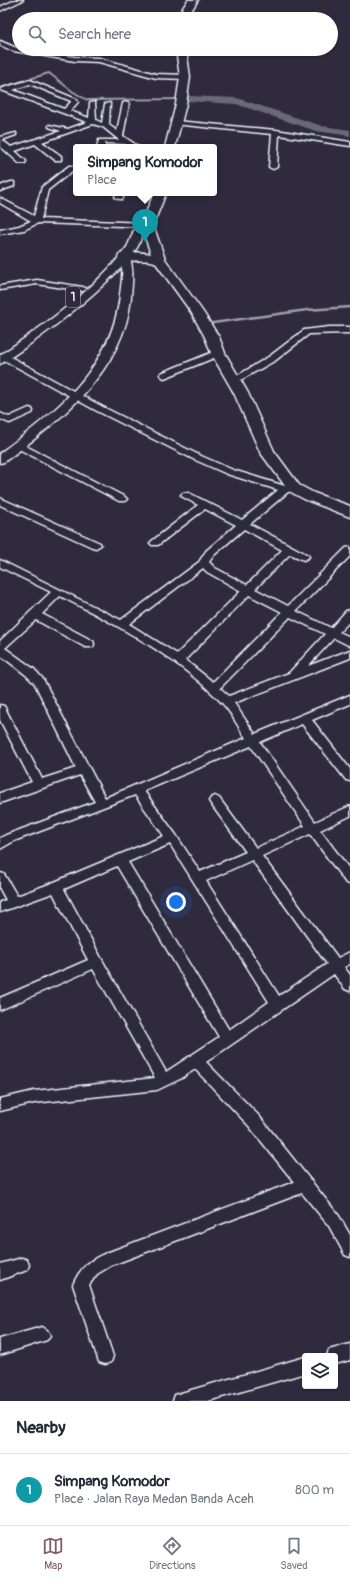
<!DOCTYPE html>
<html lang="en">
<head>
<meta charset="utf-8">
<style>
	body { margin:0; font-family:Pangolin,sans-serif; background:#f6f6f7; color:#1f2937 }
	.controls { position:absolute; right:12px; bottom:12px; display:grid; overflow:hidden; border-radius:4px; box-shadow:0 1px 3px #0004 }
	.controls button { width:36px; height:36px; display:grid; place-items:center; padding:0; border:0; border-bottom:1px solid #e0e1e3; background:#fff; color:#1f2937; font:20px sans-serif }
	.you { position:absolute; left:176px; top:902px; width:14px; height:14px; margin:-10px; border:3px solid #fff; border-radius:50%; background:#1a73e8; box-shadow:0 0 0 6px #1a73e833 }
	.badge { display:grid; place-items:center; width:26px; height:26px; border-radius:50%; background:#845c67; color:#fff; font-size:13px; font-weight:700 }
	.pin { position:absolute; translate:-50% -33px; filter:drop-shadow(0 1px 2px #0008) }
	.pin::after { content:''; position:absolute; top:21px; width:14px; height:12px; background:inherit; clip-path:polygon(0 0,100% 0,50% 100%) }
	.popup { position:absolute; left:73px; top:144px; width:144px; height:52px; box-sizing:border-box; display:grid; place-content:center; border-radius:4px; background:#fff; filter:drop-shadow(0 1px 3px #0005); font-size:13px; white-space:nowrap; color:#747a83 }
	.popup b { font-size:15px; color:#1f2937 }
	.popup::after { content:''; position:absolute; left:50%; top:100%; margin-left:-8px; border:8px solid transparent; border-top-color:#fff }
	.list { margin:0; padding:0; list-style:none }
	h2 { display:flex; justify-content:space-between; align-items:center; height:52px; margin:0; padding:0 16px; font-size:17px }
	h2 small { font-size:13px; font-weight:400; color:#747a83 }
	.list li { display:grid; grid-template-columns:26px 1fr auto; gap:12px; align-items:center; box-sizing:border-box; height:72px; padding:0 16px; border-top:1px solid #e0e1e3 }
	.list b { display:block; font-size:15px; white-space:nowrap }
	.list p { margin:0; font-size:13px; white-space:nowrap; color:#747a83 }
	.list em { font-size:13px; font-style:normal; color:#747a83 }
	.icon { flex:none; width:22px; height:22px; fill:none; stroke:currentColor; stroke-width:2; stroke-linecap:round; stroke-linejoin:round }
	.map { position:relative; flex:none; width:350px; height:1401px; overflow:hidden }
	.search { position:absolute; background:#fff; box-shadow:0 1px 3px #0004; left:12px; right:12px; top:12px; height:44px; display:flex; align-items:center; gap:10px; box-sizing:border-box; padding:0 14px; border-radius:22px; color:#747a83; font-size:15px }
	.sheet { height:124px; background:#fff }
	nav { display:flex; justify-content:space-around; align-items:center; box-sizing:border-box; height:56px; border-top:1px solid #e0e1e3; background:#fff; font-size:11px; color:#747a83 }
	nav a { display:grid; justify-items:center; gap:2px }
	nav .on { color:#845c67 }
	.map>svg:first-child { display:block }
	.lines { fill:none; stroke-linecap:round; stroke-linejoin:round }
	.stream-far1 { stroke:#9c9fab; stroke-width:2 }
	.stream { stroke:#9c9fab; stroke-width:2.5 }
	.river { fill:#696978; fill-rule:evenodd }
	.minor-casing { stroke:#e8f1f8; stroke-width:3 }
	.major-casing { stroke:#e8f1f8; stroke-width:3 }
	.highway-casing { stroke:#e8f1f8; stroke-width:3 }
	.minor { fill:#2f2a3d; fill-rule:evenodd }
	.major { fill:#2f2a3d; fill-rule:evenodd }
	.highway { fill:#2f2a3d; fill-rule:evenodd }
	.labels { text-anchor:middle; stroke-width:4; stroke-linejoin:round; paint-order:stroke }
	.shield { fill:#2f2a3d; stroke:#b0b5c0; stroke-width:1 }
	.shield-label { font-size:12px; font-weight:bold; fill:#e8f1f8 }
</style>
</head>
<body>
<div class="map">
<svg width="350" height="1401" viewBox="0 0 350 1401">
	<rect width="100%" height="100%" fill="#2f2a3d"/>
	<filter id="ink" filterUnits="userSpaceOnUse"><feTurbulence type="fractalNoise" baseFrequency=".025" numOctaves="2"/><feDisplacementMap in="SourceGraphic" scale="8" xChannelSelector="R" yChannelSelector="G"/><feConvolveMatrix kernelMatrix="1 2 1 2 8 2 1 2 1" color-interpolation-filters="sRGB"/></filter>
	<g filter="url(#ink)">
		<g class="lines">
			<path class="stream-far1" d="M0,88L49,73L72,91L87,100L188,99"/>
			<path class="stream" d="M213,323L307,310L350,307"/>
			<path class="river" d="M188,96L237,98L322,126L350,130V136L316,131L236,104L184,101L183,99Z"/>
			<g class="minor-casing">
				<path id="minor" d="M15,0H23L0,11V7Z
					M91,15L94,17L93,19H87Z
					M0,41L19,49L75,57L99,58L156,74L185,75L188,77L185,79L156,78L99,62L75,61L13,51L0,45Z
					M30,80L76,99L78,102L70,111L89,118L90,103L95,102L96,120L102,123L105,104L110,103L109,125L117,131L123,103L128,102L129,103L123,136L139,147H130L125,144L105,143V147H97L99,140H119L103,127L93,124L42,142L61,156V160H55L35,144L15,151L26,161L25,163H19L0,146V137L16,133V135L2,140L11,147L61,131L49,127V125L68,129L87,122L1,90L3,88ZM30,84L71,101V102L64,109L13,90Z
					M176,121L276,130L350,142V146L279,135L277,167L273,169L269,167L272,134L174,124L173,123Z
					M69,166H72L76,168L48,190L41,219L147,223H150V227L38,223L24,230L0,234V230L19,226L31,221L0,203V198L34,216L42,187Z
					M11,182H14V186L0,191V186Z
					M117,193H125L122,199H119L115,197Z
					M37,280L83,287L87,289L83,291L37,284L0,290V286Z
					M329,327H350V333L309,334L276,360L237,382H231L230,380L270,356L304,330Z
					M218,350L221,351L222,353L221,355L167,377L164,378L160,375L161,373Z
					M5,354L103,407L199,455L233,470L285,486H297L299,488L297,490L288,492L250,524L308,555L309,557L304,560L290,554L255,589L288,606L346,548L350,547V556L296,611L331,628L346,611L350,610V621L339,632L350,637V646L334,638L308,666L350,650V658L234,703L255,734L350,695V704L312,720L350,769V781L346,780L302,724L260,742L315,822L350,806V816L320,830L350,870V884L346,883L310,834L262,856L338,958L350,952V964L344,967L350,975V991L345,989L334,974L206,1062L259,1116L339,1216L350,1235V1257L345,1255L329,1226L302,1193L112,1265L97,1274L89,1285L113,1356L111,1362L105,1364L99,1362L97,1356L73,1285C80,1267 91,1259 109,1252L294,1182L249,1126L195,1069L182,1078L157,1090L34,1103L0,1111V1099L34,1091L155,1078L93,969L0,1010V998L88,960L53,893L0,912V902L6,900L0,889V873L4,874L17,896L52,883L164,836L135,795L14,841L0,849V838L6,835L95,802L80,775L0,803V793L32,782L0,720V705L4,706L42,779L76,768L35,684L26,675L0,655V641L51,592L0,567V560L121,620L199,562L206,551L236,525L205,509L158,545H152L150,543L152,541L198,505L183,497L181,495L183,493H189L242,520L278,490L227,474L193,459L97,411L2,359L1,357L2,355ZM244,529L282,550L247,585L215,568L209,562L214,555ZM203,568L207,572L241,591L177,654L129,624ZM249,595L282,612L213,682L185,660ZM60,596C117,625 177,656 222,703C232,713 238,727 246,738L105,798L43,679L34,669L5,648L36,620L85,647H93L94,644L93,641L42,614ZM290,617L325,634L289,673L229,696L220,688ZM251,746L305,826L256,848L219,798L215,796L211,798L209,801L211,804L246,852L200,872L176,835L144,791ZM170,844L269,1002L229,1030L128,862ZM252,860L327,964L279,996L206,881ZM117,866L219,1037L166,1072L101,958L64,889Z
					M29,408L32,409L33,411L32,413L12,422L9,423L0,419V413L9,417Z
					M18,442L125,497L127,499L125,501H119L15,447L13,445Z
					M0,498L100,543L101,545L96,548L92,547L0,505Z
					M22,1258L27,1260L29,1265L27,1270L0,1280V1264Z
					M42,1327L47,1330L50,1335L47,1340L0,1355V1339Z
					M350,1344V1360L335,1364V1356H327L329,1350Z
					M305,1357V1373L208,1401H173L175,1395L181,1393Z"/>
			</g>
			<g class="major-casing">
				<path id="major" d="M138,230L143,233L138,246L130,258C134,272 132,282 131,297C124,371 60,421 4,462L0,463V453C56,412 112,368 120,295C121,286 123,276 122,267C86,303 46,334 4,362L0,364V355C42,327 97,288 127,247C130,242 131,236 134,231Z"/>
			</g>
			<g class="highway-casing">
				<path id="highway" d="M188,0H198L186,19H176Z
					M176,49H186L190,77L186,104L175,147H165L176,104L180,77Z
					M154,193H166L153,225L165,259L203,312L219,337L225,353L248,393L274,451L299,485L314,493L350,506V517L304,499L289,491L260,452L234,393L211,353L205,337L191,312L155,262C143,259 131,262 120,260L118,257L120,254C129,252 141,252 151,254L144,234L139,236L135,235L133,232L142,223Z"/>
			</g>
			<use href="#minor" class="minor"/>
			<use href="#major" class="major"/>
			<use href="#highway" class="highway"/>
		</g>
	</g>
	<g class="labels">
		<rect class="shield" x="66" y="287" width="14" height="20" rx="3"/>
		<g class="shield-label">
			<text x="73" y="301">1</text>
		</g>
	</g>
</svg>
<div class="controls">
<button><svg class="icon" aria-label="layers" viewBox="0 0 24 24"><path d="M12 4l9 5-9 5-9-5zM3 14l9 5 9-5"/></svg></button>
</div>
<div class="you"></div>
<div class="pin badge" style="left:145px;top:242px;background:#0f9aa8">1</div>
<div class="popup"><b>Simpang Komodor</b>Place</div>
<div class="search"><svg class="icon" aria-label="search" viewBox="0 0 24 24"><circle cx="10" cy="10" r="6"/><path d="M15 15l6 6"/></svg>Search here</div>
</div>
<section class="sheet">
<h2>Nearby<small></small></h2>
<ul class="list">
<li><span class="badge" style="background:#0f9aa8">1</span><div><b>Simpang Komodor</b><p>Place · Jalan Raya Medan Banda Aceh</p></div><em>800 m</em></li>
</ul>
</section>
<nav>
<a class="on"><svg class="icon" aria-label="map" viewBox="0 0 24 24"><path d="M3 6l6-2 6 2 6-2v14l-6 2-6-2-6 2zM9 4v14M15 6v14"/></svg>Map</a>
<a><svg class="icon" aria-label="directions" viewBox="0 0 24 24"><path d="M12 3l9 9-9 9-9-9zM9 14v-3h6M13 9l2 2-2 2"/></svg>Directions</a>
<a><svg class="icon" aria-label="saved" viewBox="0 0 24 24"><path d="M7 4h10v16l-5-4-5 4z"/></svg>Saved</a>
</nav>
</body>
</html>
